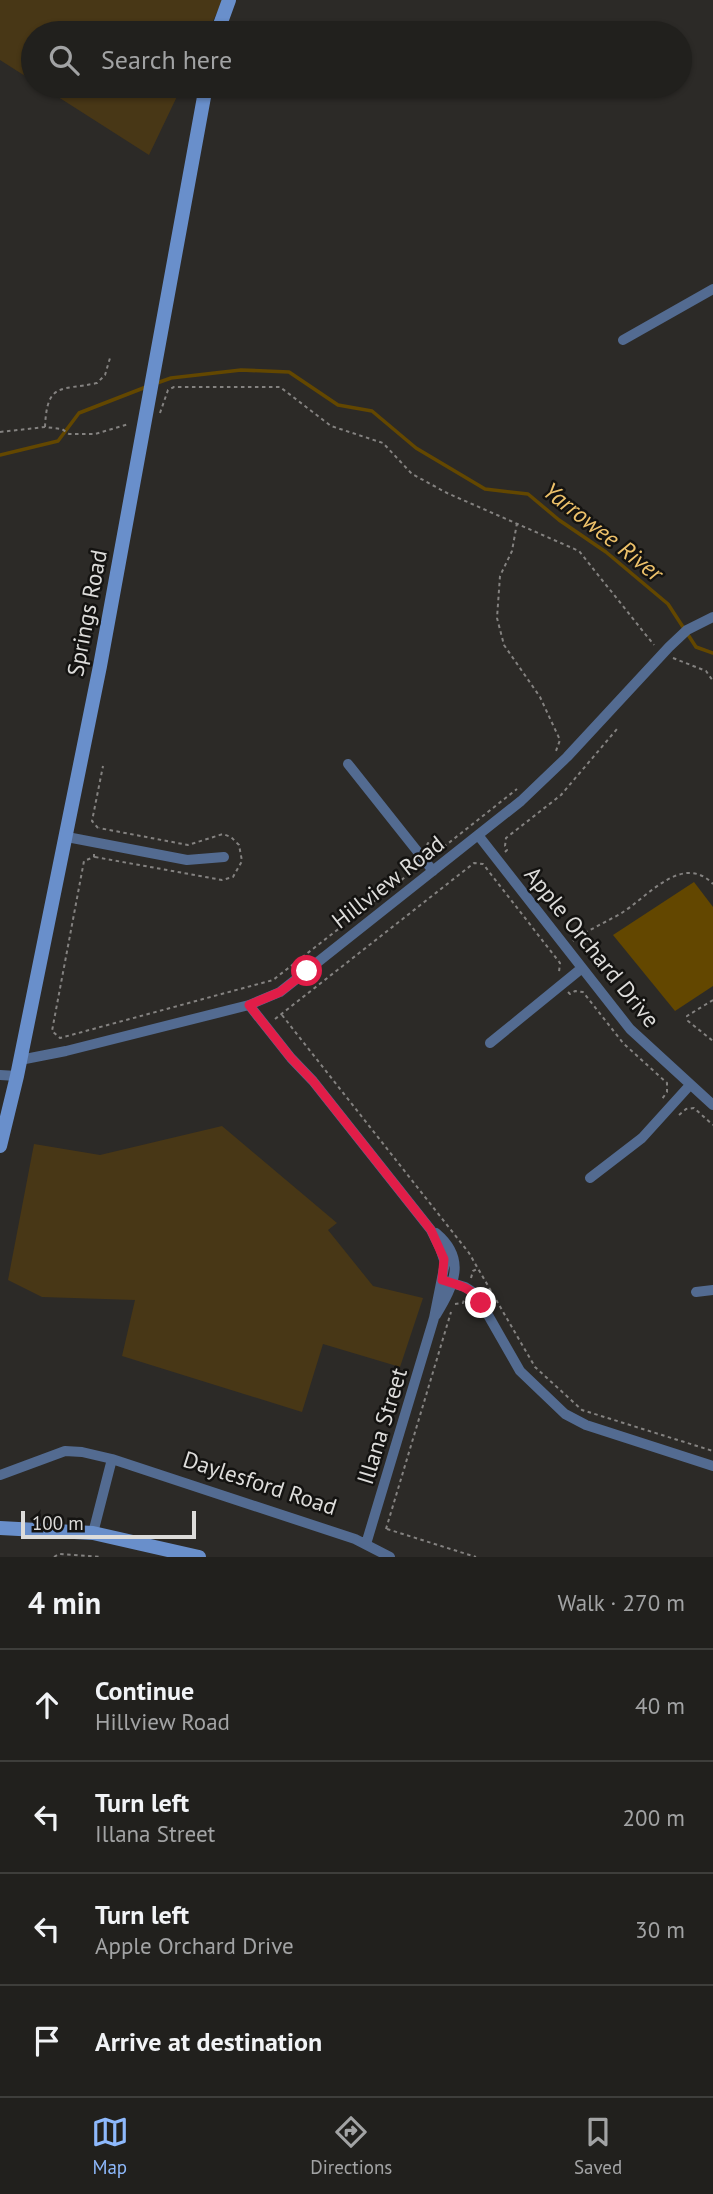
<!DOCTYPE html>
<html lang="en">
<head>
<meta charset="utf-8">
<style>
	body { margin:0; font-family:"PT Sans",sans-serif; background:#292826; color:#f1f3f6 }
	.scale { position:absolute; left:21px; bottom:18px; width:175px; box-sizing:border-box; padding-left:7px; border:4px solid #dddcda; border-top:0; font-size:19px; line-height:24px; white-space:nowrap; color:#dddcda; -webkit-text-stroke:5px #141311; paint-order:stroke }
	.stop { position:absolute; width:21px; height:21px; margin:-16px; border:5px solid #e11d48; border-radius:50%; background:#fff }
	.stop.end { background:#e11d48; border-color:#fff; box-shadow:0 2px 7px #0008 }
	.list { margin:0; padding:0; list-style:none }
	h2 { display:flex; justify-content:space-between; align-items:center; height:91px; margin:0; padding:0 28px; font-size:30px }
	h2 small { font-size:23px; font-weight:400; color:#a2a3a4 }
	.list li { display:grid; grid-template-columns:46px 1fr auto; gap:21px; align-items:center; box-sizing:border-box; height:112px; padding:0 28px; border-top:2px solid #3e3e3b }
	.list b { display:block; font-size:26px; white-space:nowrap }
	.list p { margin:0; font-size:23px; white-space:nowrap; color:#a2a3a4 }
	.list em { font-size:23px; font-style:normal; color:#a2a3a4 }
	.icon { flex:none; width:38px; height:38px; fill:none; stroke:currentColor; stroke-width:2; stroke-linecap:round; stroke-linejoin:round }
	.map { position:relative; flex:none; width:713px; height:1557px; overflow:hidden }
	.search { position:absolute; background:#21201d; box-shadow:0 2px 5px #0004; left:21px; right:21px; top:21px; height:77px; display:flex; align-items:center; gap:18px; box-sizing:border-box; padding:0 24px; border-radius:38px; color:#a2a3a4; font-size:26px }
	.sheet { height:539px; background:#21201d }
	nav { display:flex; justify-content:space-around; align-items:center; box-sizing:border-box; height:98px; border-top:2px solid #3e3e3b; background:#21201d; font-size:19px; color:#a2a3a4 }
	nav a { display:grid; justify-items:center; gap:4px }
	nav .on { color:#8eb9fc }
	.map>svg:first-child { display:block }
	.green { fill:#483716 }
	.water { fill:#634700 }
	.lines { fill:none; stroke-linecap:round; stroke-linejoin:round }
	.stream { stroke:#634700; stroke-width:3.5 }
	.path { stroke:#848280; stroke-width:2; stroke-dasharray:3.5 3.5; stroke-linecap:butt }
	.street { stroke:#536b91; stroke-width:10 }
	.secondary { stroke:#698fcb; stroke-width:14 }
	.route { stroke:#e11d48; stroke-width:9 }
	.labels { text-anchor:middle; stroke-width:5; stroke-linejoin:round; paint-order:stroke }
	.street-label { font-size:23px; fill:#dddcda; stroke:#141311 }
	.water-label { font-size:24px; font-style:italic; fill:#edc16a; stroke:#141311 }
</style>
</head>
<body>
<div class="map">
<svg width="713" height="1557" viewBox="0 0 713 1557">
	<rect width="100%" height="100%" fill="#2c2a27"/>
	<path class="green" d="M0,0H223L207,33H33V81L0,60Z
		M41,86H182L149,155Z
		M222,1126L337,1223L328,1230L373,1286L423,1298L400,1367L323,1344L302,1412L122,1356L135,1300L42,1297L8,1280L34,1144L100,1155Z"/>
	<path class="water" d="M694,882L713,907V986L675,1011L613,935Z"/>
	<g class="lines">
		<path class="stream" d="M157,383L171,378L241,370L289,372L338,405L372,411L416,448L485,489L528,494L559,520L606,552L668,604L696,647L713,653
			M0,455L58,441L79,413L146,387"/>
		<path class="path" d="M160,413L168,390L174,387H280L331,426L383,443L412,474L447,493L579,551L654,645
			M45,427C47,381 61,391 97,383L105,375L110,358
			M0,432L45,427L62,429L69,434H95L129,424
			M517,523L512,551L500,576L497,618L504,645L540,697L560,740L556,751
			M673,658L706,671L713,681
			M98,828L92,821L103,766
			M427,845L428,843L432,848L441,849L517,789
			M505,852L507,850L505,846L506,838L561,795L617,729
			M94,854V857L84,861L52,1031L60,1038L273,980L409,874L410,865L406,861L409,859
			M95,857L222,880L233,877L242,861L239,845L231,837L223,834L188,845L99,828
			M573,941C588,930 604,923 620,914C647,898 682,852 713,884
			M568,992L570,994L575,991L583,992L623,1043L667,1083V1092L662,1099
			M713,1000L687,1016L688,1021L713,1041
			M282,1015L469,1253L535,1367L582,1410L713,1451
			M275,1019L474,863L483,864L560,963L559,972
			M679,1115L686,1109L694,1108L713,1125
			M471,1278L473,1271L477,1269
			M455,1304L463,1303L464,1300
			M386,1529L451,1312
			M387,1529L476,1557
			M54,1557L59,1554L101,1557"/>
		<path class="street" d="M623,340L713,289
			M348,764L433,871
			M478,835L630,1029L713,1105
			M67,837L187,860L224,857
			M249,1005L291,1058L313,1081L431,1230L440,1248L445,1263L434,1318L366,1544
			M490,1043L582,968
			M20,1060L66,1051L249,1005L280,992L521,801L567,757L669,647L687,630L713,617
			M0,1075L17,1076
			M590,1178L642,1138L690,1085
			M436,1233C467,1259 454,1285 436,1315
			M442,1280L465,1287L476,1294L520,1371L565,1414L586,1425L713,1466
			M696,1292L713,1290
			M0,1475L65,1451L82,1452L112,1459L355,1539L390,1557
			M93,1533L112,1459"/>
		<path class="secondary" d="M217,33L229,0
			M0,1146L17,1076L100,666L206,86
			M0,1528L93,1533L199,1557"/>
	</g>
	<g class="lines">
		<path class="route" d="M307,971L280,992L249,1005L291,1058L313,1081L431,1230L444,1259L442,1280C458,1285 472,1287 481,1303"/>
	</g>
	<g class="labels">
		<g class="street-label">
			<text transform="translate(87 613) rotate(-79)" y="8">Springs Road</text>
			<text transform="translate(388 882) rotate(-38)" y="8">Hillview Road</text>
			<text transform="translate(592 947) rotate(51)" y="8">Apple Orchard Drive</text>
			<text transform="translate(382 1426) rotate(-73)" y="8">Illana Street</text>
			<text transform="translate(260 1483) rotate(18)" y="8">Daylesford Road</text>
		</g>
		<g class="water-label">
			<text transform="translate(603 532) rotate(38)" y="8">Yarrowee River</text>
		</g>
	</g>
</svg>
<div class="scale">100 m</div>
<div class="stop" style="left:307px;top:971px"></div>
<div class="stop end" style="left:481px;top:1303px"></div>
<div class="search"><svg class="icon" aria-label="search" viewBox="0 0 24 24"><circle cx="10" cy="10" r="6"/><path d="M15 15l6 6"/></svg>Search here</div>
</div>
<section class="sheet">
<h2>4 min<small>Walk · 270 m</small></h2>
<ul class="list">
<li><svg class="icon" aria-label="ahead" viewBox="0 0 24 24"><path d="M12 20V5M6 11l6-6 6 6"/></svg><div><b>Continue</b><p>Hillview Road</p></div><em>40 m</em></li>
<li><svg class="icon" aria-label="left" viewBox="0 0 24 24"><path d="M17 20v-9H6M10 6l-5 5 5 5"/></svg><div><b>Turn left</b><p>Illana Street</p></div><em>200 m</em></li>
<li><svg class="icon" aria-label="left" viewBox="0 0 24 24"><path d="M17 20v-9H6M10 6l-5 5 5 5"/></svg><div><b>Turn left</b><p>Apple Orchard Drive</p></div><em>30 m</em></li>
<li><svg class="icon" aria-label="arrive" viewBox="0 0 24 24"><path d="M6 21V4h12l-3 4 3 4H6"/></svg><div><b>Arrive at destination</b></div></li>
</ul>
</section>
<nav>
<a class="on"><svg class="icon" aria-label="map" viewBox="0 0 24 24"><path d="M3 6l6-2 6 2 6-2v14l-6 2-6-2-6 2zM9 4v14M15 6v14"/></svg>Map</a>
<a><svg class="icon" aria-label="directions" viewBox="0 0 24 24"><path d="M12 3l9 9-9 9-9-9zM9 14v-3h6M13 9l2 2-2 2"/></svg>Directions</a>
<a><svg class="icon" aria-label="saved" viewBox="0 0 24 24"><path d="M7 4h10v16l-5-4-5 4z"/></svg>Saved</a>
</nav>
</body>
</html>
